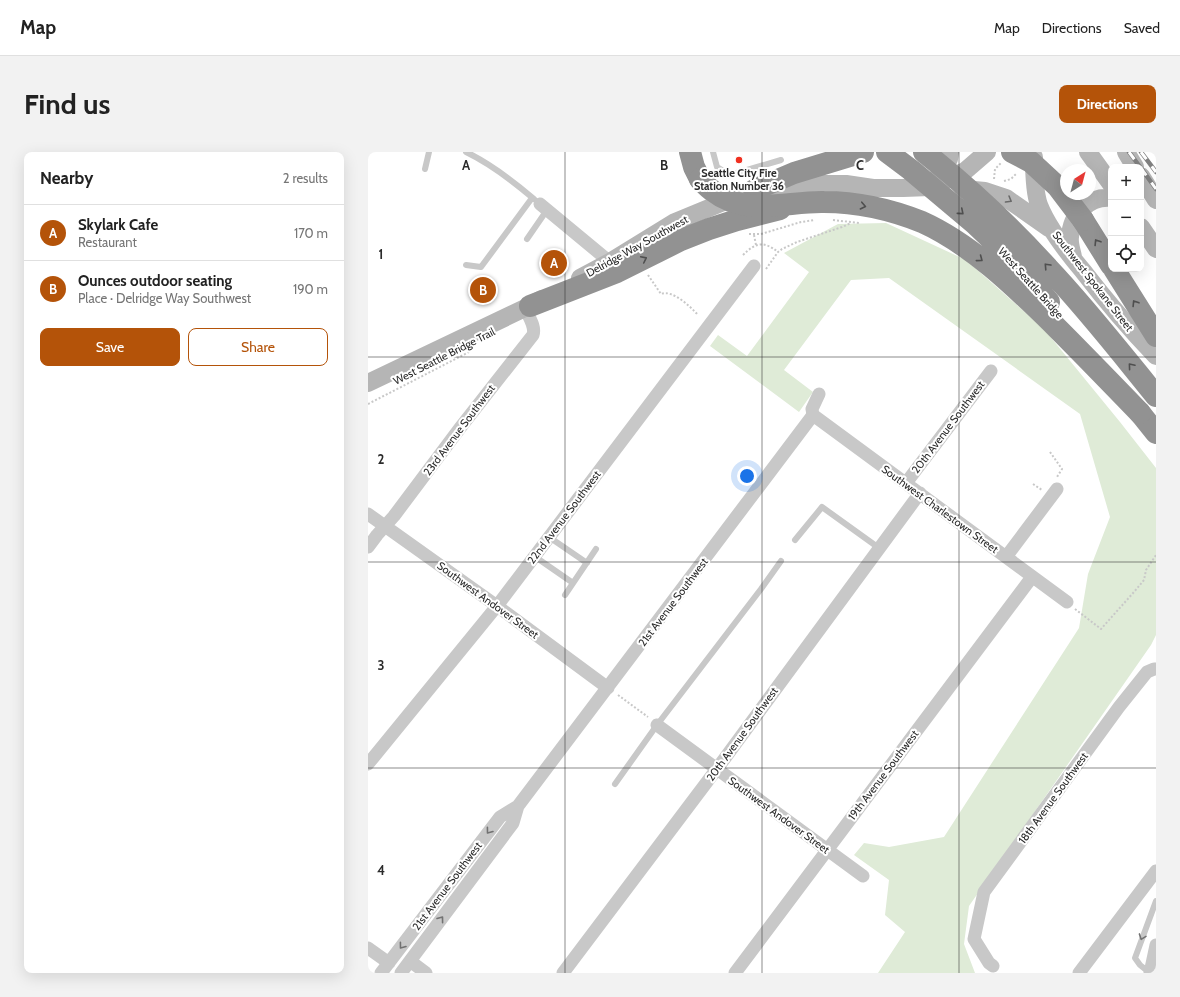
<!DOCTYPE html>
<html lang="en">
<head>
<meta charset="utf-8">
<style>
	body { margin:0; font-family:Cabin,sans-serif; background:#f2f2f2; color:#222 }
	.controls { position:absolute; right:12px; top:12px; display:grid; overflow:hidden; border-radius:8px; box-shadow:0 4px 16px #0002 }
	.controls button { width:36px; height:36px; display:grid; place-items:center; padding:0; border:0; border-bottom:1px solid #e0e0e0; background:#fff; color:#222; font:20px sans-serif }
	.compass { position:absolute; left:692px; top:12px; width:36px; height:36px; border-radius:50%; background:#fff; box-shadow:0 4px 16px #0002; rotate:36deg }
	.you { position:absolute; left:379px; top:324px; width:14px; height:14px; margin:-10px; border:3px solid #fff; border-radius:50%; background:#1a73e8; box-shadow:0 0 0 6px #1a73e833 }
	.badge { display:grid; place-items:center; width:26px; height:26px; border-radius:50%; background:#b45309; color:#fff; font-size:13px; font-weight:700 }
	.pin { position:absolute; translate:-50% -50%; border:2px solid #fff; box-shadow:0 1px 4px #0006 }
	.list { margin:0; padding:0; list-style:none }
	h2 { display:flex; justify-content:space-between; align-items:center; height:52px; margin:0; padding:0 16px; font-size:17px }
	h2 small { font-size:13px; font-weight:400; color:#767676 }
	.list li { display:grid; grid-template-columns:26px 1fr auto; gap:12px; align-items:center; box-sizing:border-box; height:56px; padding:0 16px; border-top:1px solid #e0e0e0 }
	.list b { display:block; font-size:15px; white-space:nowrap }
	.list p { margin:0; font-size:13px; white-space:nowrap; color:#767676 }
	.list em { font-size:13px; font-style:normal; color:#767676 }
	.actions { display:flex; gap:8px; padding:12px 16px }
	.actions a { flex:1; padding:9px 0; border:1px solid #b45309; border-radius:8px; text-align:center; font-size:14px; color:#b45309 }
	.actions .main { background:#b45309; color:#fff }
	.icon { flex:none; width:22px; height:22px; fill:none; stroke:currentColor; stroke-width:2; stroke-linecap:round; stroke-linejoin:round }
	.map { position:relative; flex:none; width:788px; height:821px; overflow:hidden; border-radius:8px }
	header { display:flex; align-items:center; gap:24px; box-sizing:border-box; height:56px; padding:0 20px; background:#fff; border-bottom:1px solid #e0e0e0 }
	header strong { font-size:19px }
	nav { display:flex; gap:22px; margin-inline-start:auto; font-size:14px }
	.intro { display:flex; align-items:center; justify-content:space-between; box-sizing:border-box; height:96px; padding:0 24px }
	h1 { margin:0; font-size:28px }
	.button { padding:10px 18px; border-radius:8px; background:#b45309; color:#fff; font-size:14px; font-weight:700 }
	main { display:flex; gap:24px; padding:0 24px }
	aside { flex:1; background:#fff; border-radius:8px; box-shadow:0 4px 16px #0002 }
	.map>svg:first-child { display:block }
	.green { fill:#dfebd7 }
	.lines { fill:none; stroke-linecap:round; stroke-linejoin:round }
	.path { stroke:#c8c8c8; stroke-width:2; stroke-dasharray:2 2; stroke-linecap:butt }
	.lane { stroke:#c8c8c8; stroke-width:6 }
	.street { stroke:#c8c8c8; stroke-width:13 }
	.secondary { stroke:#b5b5b5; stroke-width:18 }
	.highway { stroke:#929292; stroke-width:22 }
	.rail-casing { stroke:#808080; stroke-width:4.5 }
	.rail { stroke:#fff; stroke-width:3; stroke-dasharray:9; stroke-linecap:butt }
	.highway-bridge { stroke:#929292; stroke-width:22 }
	.oneway { stroke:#696969 }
	.oneway2 { stroke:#4f4f4f }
	.oneway3 { stroke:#727272 }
	.grid { fill:none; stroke:#2b2b2b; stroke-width:1; stroke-opacity:0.55 }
	.poi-dot { fill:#f03020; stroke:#fff; stroke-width:1.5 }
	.labels { text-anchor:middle; stroke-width:4; stroke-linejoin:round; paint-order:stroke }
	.poi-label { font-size:11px; font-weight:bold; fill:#2b2b2b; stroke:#fff }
	.street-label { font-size:11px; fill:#2b2b2b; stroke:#fff }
	.grid-label { font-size:13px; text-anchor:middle; font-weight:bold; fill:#2b2b2b; stroke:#fff; stroke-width:4; stroke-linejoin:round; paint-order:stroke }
</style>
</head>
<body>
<header>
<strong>Map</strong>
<nav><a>Map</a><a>Directions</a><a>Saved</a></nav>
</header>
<div class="intro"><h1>Find us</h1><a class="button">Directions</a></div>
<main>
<aside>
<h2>Nearby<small>2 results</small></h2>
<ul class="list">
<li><span class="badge">A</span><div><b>Skylark Cafe</b><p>Restaurant</p></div><em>170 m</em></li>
<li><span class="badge">B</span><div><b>Ounces outdoor seating</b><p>Place · Delridge Way Southwest</p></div><em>190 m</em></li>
</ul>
<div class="actions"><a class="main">Save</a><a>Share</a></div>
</aside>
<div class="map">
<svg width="788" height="821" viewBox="0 0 788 821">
	<rect width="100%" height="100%" fill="#fff"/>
	<path class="green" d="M518,71L598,108L676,177L752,270L788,316V483L783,493L601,754L596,792L607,821H510L537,780L517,763L521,728L486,703L496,691L521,695L576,685L711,476L720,422L742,365L712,262L521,126L483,128L416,218L445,240L431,260L342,194L350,183L379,204L441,120L416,101L470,72Z"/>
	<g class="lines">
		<path class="path" d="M626,27L627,17L633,11
			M636,29L643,27L649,21
			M465,68L491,71
			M381,82H393L433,70L447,68
			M386,83L388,93
			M375,103C388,90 396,89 410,100
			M398,117L410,100L414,97L429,90L474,75L483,71
			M280,123L293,142C304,137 323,155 330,163
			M0,252L101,200
			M682,300L694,317L689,325
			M665,332L674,338
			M707,457L733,477L766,440L776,428L778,418L788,403
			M250,543L280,565"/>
		<path class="lane" d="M98,0C123,12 145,29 166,47
			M345,0L349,15L362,23L413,8
			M57,17L61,0
			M159,87L179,58
			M98,113L113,115L164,46
			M181,385L219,411
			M427,388L454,355L511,396
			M166,404L205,431
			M197,443L228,397
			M247,632L289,573L393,437L413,409
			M782,821L772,813L767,806L788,749"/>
		<path class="street" d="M172,52L242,110
			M445,263L699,450
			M538,331L623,219
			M0,362L129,454L240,536
			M0,395L9,383L26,364L92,276L165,183C168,174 160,164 157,156
			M638,405L689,337
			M289,573L495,724
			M0,612L129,454L386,114
			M0,796L21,811
			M42,809L58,821
			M625,814L621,811L606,787L616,740L751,555L779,520L786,517H788
			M13,821L132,665L150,654
			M33,821L145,671L150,654L445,263L444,257L451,242
			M195,821L357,606L552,341
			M367,821L664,425
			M711,821L788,719
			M782,821L788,793"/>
		<path class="secondary" d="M720,0L743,32
			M758,0L767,15
			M666,5C666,19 666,39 671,53C680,76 699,100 715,119C738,149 762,177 788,204
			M773,24L788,48
			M569,26L581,7L582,0
			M401,36L443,32H478L505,36H535L562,35L597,19L619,0
			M595,37L617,39L638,46L681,76
			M773,75L788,97
			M705,105C704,99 701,92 702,85C703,63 720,44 743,46
			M212,126L242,110L307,70L370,44
			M0,231L157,156L174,147"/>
		<path class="highway" d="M322,0L326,15L332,27
			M386,38L426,21L495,0
			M715,68L743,113
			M746,117L788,184
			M162,154L249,120L313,88L341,77L369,68L412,57
			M772,261L788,281"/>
		<g class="rail-casing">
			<path id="rail" d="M761,0L772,15
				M773,0L788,20
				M773,16L788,37"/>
		</g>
		<use href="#rail" class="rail"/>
		<path class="highway-bridge" d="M519,0L543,18L606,71L645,108L681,150
			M556,0C600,35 642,74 680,116C718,156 753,201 788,244
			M644,0L663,10L690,35L715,68
			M332,27C336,31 340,36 345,39C378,65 419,49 456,50C489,50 524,58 554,70C603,92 647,135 685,172C714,201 743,231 772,261"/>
	</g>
	<defs><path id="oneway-chevron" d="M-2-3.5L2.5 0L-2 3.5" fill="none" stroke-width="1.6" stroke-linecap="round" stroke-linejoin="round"/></defs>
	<use class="oneway" href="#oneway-chevron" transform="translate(641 48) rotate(30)"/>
	<g class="oneway2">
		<use href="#oneway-chevron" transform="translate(495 54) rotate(12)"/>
		<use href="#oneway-chevron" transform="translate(593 60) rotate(40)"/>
		<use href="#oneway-chevron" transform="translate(729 90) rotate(-122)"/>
		<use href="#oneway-chevron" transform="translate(276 107) rotate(-26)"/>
		<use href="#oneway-chevron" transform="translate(612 107) rotate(37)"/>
		<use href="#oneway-chevron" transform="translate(679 114) rotate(-133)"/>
		<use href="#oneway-chevron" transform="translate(767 151) rotate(-122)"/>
		<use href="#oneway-chevron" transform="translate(763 214) rotate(-130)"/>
	</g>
	<g class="oneway3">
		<use href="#oneway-chevron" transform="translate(121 679) rotate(127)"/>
		<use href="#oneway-chevron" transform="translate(73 767) rotate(-53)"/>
		<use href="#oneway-chevron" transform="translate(774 785) rotate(110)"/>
		<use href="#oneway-chevron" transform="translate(34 794) rotate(127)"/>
	</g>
	<path class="grid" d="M197,0V821M394,0V821M591,0V821M0,205H788M0,410H788M0,616H788"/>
	<circle class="poi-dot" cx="371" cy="8" r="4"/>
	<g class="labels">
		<g class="poi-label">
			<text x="371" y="25">Seattle City Fire<tspan x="371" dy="13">Station Number 36</tspan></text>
		</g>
		<g class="street-label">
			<text transform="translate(269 94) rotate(-29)" y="4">Delridge Way Southwest</text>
			<text transform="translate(725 129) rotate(52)" y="4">Southwest Spokane Street</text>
			<text transform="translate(663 131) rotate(48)" y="4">West Seattle Bridge</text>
			<text transform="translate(76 204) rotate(-27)" y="4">West Seattle Bridge Trail</text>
			<text transform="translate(580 275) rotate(-53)" y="4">20th Avenue Southwest</text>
			<text transform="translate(91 278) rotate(-53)" y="4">23rd Avenue Southwest</text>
			<text transform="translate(572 357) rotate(36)" y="4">Southwest Charlestown Street</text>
			<text transform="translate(196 365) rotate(-53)" y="4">22nd Avenue Southwest</text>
			<text transform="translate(120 448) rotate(36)" y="4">Southwest Andover Street</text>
			<text transform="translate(305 450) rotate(-53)" y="4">21st Avenue Southwest</text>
			<text transform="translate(374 582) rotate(-54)" y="4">20th Avenue Southwest</text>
			<text transform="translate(515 623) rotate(-53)" y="4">19th Avenue Southwest</text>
			<text transform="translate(685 646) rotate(-54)" y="4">18th Avenue Southwest</text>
			<text transform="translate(411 663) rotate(36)" y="4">Southwest Andover Street</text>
			<text transform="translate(79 734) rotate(-53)" y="4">21st Avenue Southwest</text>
		</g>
	</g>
	<g class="grid-label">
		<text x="98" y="18">A</text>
		<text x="296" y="18">B</text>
		<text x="492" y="18">C</text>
		<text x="13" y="107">1</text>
		<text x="13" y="312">2</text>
		<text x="13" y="518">3</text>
		<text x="13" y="723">4</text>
	</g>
</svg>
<div class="controls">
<button>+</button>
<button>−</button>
<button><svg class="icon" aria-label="locate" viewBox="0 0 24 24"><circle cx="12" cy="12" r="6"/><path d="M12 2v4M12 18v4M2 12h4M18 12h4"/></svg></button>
</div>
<svg class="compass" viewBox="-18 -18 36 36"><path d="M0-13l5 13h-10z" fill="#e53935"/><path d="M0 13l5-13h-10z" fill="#767676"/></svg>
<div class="you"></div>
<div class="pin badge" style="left:186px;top:111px">A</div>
<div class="pin badge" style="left:115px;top:138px">B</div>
</div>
</main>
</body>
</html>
